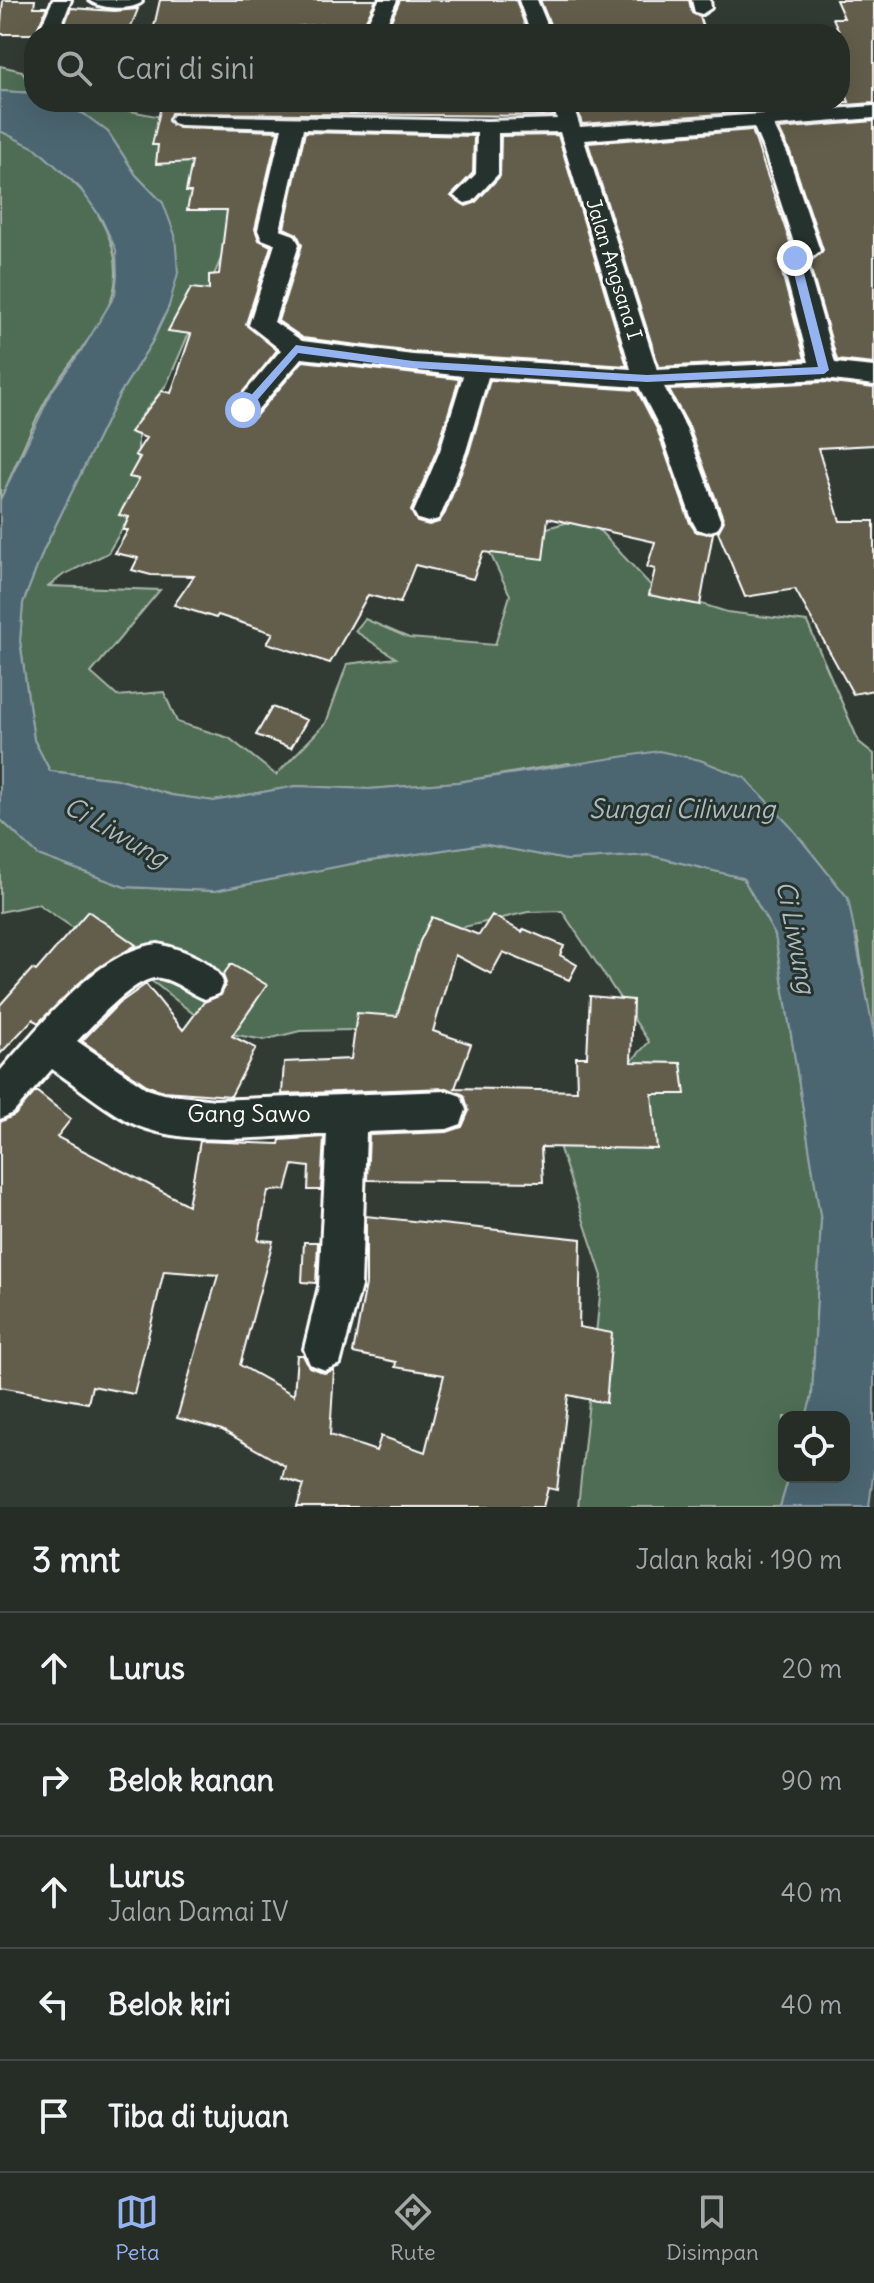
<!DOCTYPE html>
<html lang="id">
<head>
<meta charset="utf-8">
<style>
	body { margin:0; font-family:Delius,sans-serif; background:#2e342e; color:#f1f3f6 }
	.controls { position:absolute; right:24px; bottom:24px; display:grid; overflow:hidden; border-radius:16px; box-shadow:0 8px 32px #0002 }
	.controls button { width:72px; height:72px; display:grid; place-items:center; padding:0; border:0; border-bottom:2px solid #424843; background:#262c26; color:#f1f3f6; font:40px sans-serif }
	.stop { position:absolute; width:24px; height:24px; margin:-18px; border:6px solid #95b2f1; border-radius:50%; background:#fff }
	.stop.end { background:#95b2f1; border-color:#fff; box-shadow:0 2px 8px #0008 }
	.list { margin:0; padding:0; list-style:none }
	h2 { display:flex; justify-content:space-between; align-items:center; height:104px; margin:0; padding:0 32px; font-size:34px }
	h2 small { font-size:26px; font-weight:400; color:#a4a7a7 }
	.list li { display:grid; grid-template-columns:52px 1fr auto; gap:24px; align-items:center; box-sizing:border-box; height:112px; padding:0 32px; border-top:2px solid #424843 }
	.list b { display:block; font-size:30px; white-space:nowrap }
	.list p { margin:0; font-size:26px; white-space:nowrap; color:#a4a7a7 }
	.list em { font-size:26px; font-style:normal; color:#a4a7a7 }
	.icon { flex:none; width:44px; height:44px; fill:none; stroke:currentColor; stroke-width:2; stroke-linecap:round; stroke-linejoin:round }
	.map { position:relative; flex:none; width:874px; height:1507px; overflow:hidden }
	.search { position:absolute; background:#262c26; box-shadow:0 8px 32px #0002; left:24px; right:24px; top:24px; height:88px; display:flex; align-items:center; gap:20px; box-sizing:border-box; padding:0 28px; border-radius:32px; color:#a4a7a7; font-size:30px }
	.sheet { height:664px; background:#262c26 }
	nav { display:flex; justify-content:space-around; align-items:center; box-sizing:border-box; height:112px; border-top:2px solid #424843; background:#262c26; font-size:22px; color:#a4a7a7 }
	nav a { display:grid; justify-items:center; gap:4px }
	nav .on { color:#95b2f1 }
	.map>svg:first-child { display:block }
	.green { fill:#506d55; stroke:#a8b6aa; stroke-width:2 }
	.water { fill:#4c6671; stroke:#94a3aa; stroke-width:2 }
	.building { fill:#645d4c; stroke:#fff; stroke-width:2 }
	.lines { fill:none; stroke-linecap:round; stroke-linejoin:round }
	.minor-casing { stroke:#fff; stroke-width:6 }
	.minor { fill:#26332d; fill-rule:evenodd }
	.route { fill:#95b2f1 }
	.labels { text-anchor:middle; stroke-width:6; stroke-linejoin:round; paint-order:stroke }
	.far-street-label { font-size:20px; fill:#fff; stroke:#26332d }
	.street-label { font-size:24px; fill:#fff; stroke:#26332d }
	.water-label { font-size:26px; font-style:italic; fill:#aebabf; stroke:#26332d }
</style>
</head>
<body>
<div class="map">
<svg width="874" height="1507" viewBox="0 0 874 1507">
	<rect width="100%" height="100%" fill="#323b33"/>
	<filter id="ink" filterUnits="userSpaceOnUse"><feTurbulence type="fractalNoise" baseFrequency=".0125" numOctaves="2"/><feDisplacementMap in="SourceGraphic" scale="16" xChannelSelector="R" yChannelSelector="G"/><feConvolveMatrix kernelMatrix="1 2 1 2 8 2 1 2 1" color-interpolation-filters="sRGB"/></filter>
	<g filter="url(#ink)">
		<path class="green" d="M0,66L22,71L34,93L0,91Z
			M58,102H86L181,121L189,146L244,219L220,261L167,384L138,420V502L108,553L63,575L49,586L160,590L91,673L117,696L164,692L177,722L229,738L276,775L326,723L347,664L396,658L355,631L365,619L409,638L495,645L510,595L486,545L587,517L654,589L727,612L807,622L859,742L874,754V1043L857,935L569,763L458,782L369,789L296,786L214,801L171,795L117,779L50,771L34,740L20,641L23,603L44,549L119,395L152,342L169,306L163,203L136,175L108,132L84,114Z
			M0,131C27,136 50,161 70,179C85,192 97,210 105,228C139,299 87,334 52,390C31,424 17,464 0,500Z
			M0,819L38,855L125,887L214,891L337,866L483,844L567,860L649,855L743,878L775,935L821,1221L812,1396L806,1417H784V1477H789L780,1507H578L602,1276L560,1149L587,1109L649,1042L562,911L528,912L451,930L404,1029L300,1031L264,1040L215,1031L157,985L38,904L0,912Z"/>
		<path class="water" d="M0,91L34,93V102H57L84,114L108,132L136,175L163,203L175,235L178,273L169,306L152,342L119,395L44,549L23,603L20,641L34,740L50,771L117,779L171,795L214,801L296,786L369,789L458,782L659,751L700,760L745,778L791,827L848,898L874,1034V1469L869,1507H780L789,1477H844V1417H806L812,1396L821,1221L775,935L743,878L649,855L567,860L483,844L356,863L214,891L125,887L38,855L0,819V500L52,391L85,345L115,295L117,275L116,250L101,218L80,188L37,149L0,131Z"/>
		<path class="building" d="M3,0H35L34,7H47L35,34H0Z
			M160,0H376L359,34H325L327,24L264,30V34L153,31Z
			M400,0H516L528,34H385Z
			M540,0H689L692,13L700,17L705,34H554Z
			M836,0H874V103L582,124L576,105L599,104L598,102H849L840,79V34L833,18H844Z
			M71,8L115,11L138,9L128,34H61Z
			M162,102H534V105H550L553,116L171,113L168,121L179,128L278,131L255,229L259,240L271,246L246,324L277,350L228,412L233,419L242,422L254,418L303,361L459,379L437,450L411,511L417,522L429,525L439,522L445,513L469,452L490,380L637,390L657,429L690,523L696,532L713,533L700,605L649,595L655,569L647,567L655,542L548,518L543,559L483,552L473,579L415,565L400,603L368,595L330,663L267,643L273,633L218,615L216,618L174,605L194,576L151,575L132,570L138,558L115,553L128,530H123L129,517L119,515L139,479L129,477L140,457L135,455L146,438L130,432L162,391L171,393L191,334L168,331L191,288L209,290V275L219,274L227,210H187L191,192H186L192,162L156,164L158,145H152Z
			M874,121V364L837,360L809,263L823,250L790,152L779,129Z
			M752,130L792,248L779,261L805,359L659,367L588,143Z
			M305,132L474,136L473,173L451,196L466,206L475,203L500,176L501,136L558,135L627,366L413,352L303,338L278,321L302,245L297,234L284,228Z
			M824,382L874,388V445L818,448L840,521H874V690L853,694L795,589L745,597L718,532L724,521L689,427L669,390Z
			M272,707L307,720L291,748L256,735Z
			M88,911L136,945L90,973L38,1023L33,1019L0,1054V1005L32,969L36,971Z
			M492,915L522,932L524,929L564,946L560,955L577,965L569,980L503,952L491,974L455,955L433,1031L471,1044L455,1088L577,1091L576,1057H587L590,996L633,1000L631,1062L681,1063L685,1094H652L657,1149L541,1147L543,1182L367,1180L369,1135L447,1132L462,1127L469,1111L464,1095L447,1088L282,1094L284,1062L351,1059L357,1013L397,1016L420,941L432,917L479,935Z
			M231,964L267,985L232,1036L256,1048L231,1096L164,1091L148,1086L82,1041L118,1004L146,984L183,1030L204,1002L221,995L226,983L223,975Z
			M36,1091L71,1119L57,1137L188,1205L200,1141L279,1144L280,1140L324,1137L321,1190H308L309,1167L293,1165L286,1190L268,1191L258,1240L273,1241L240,1365L294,1395L297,1355H303L309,1367L324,1373L334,1370L330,1435L376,1451L381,1436L425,1452L444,1375L395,1367L396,1362L353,1353L366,1284V1216L581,1239L579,1327L612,1333L606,1403L568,1395L557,1490L548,1488L543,1507H297L304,1485L282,1478L285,1466L222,1430L177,1418L218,1275L164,1271L134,1394L92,1386L88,1403L0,1387V1122L15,1115Z
			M304,1242H318L316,1283L302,1282Z"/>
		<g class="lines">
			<g class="minor-casing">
				<path id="minor" d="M53,0H71L58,34H38Z
					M89,0H141L142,2C132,11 99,9 89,0Z
					M379,0H397L382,34H362Z
					M519,0H537L551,34H531Z
					M692,0H710L711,8L702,14L695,12Z
					M552,102H572L580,127L874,106V118L774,126L787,153L820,251L806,262L835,363L874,367V385L824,379L664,387L686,428L721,522L717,529L707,532L697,529L693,522L660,428L639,387L488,377L466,451L442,512L438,519L428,522L418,519L414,512L440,451L463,376L302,358L252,416L243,419L234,416L230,410L281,350L249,325L275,244L262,239L258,230L282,128L180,125L173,123L170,119L173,115L487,121L557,119ZM754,127L765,153L796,249L782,260L809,362L657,370L584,140ZM303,129L477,133L476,174L454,196L465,203L473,201L498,174V133L560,132L631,369L413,355L302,341L274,322L299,244L294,235L280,230Z
					M158,944C181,949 214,960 223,982L218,994L205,999C191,994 175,980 160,978C135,975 94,1024 77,1041L147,1089L163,1094L215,1100L447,1091L461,1096L466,1110L461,1124L447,1129L366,1132L361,1286L340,1364L325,1370L310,1364L304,1349L319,1286L327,1134C267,1136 177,1150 124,1119C99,1105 76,1085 52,1069L13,1113L0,1119V1071C38,1028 98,950 158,944Z"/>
			</g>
			<use href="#minor" class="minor"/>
		</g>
	</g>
	<path class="route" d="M795,255L800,258L829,370L824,374L647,382L413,368L298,353L247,412L238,410L296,345L413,361L647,375L818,367L790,258Z"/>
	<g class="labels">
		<g class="far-street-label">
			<text transform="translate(614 269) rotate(73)" y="7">Jalan Angsana I</text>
		</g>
		<g class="street-label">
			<text x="249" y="1122">Gang Sawo</text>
		</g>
		<g class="water-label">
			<text x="682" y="818">Sungai Ciliwung</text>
			<text transform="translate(116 832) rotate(30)" y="9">Ci Liwung</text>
			<text transform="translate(796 937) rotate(79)" y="9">Ci Liwung</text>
		</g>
	</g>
</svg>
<div class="controls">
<button><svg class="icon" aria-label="locate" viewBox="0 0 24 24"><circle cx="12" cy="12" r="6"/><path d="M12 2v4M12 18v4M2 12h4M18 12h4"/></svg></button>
</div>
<div class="stop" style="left:243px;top:410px"></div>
<div class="stop end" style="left:795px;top:258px"></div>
<div class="search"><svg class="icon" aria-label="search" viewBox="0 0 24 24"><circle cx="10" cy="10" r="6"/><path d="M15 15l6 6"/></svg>Cari di sini</div>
</div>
<section class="sheet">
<h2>3 mnt<small>Jalan kaki · 190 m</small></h2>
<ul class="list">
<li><svg class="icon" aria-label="ahead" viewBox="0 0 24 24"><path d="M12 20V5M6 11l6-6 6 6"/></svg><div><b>Lurus</b></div><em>20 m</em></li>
<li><svg class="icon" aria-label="right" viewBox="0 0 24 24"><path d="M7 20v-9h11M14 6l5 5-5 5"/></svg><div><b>Belok kanan</b></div><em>90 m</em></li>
<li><svg class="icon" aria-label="ahead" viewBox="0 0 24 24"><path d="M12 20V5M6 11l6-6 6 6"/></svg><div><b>Lurus</b><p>Jalan Damai IV</p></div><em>40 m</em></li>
<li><svg class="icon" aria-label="left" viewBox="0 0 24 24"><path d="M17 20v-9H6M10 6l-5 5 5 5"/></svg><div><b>Belok kiri</b></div><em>40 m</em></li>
<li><svg class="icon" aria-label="arrive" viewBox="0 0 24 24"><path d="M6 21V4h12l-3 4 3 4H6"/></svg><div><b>Tiba di tujuan</b></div></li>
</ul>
</section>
<nav>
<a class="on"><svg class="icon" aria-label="map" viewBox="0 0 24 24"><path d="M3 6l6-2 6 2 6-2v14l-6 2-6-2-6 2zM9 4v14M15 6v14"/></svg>Peta</a>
<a><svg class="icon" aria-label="directions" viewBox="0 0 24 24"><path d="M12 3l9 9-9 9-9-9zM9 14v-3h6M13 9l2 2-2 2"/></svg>Rute</a>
<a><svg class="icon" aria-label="saved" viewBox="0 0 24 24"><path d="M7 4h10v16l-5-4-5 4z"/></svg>Disimpan</a>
</nav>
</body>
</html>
